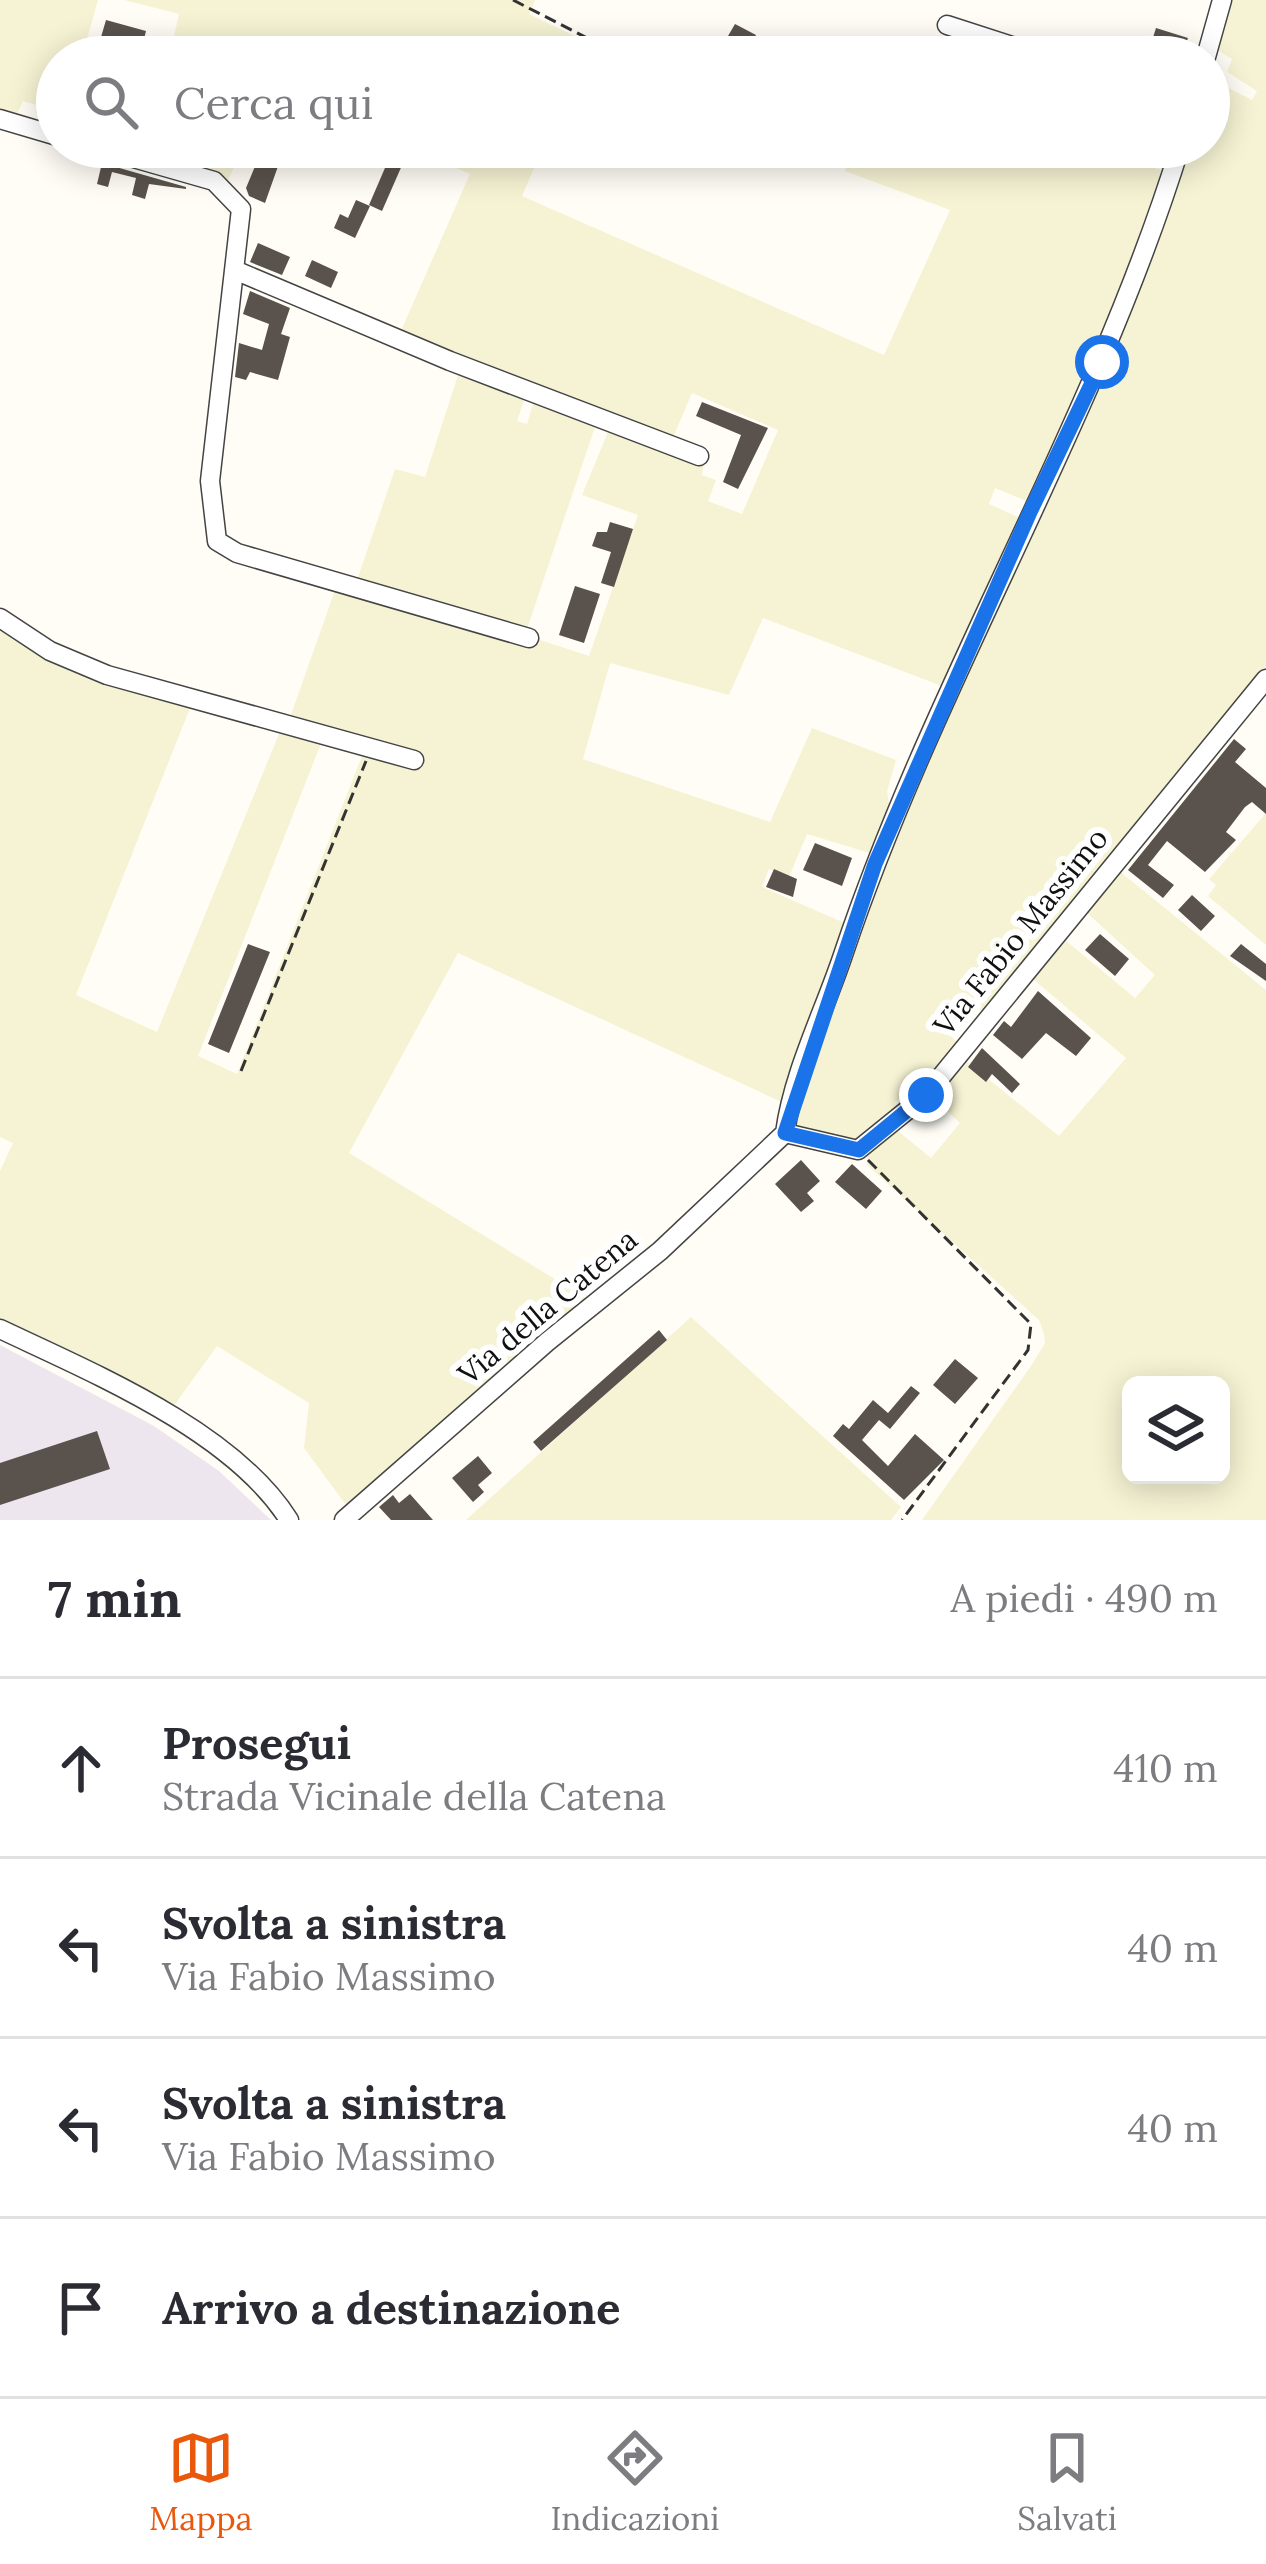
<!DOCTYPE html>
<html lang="it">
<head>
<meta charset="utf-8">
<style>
	body { margin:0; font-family:Lora,serif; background:#f7f7f7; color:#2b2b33 }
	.controls { position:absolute; right:36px; bottom:36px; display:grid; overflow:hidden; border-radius:18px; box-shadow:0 6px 30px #0003 }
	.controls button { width:108px; height:108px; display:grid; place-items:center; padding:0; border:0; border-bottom:3px solid #e1e1e2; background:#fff; color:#2b2b33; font:60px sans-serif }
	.stop { position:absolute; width:36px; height:36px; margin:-27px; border:9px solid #1a73e8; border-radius:50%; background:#fff }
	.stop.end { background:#1a73e8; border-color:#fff; box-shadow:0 3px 12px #0008 }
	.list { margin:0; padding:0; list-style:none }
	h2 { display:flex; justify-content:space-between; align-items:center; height:156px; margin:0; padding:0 48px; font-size:51px }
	h2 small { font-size:39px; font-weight:400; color:#7c7c81 }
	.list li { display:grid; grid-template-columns:78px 1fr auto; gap:36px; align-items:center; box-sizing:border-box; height:180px; padding:0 48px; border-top:3px solid #e1e1e2 }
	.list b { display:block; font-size:45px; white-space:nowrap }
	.list p { margin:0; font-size:39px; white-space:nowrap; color:#7c7c81 }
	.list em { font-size:39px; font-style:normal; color:#7c7c81 }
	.icon { flex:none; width:66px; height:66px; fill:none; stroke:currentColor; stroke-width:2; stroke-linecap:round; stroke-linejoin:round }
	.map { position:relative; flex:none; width:1266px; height:1520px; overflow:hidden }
	.search { position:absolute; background:#fff; box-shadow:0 6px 30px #0003; left:36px; right:36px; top:36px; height:132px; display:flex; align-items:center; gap:30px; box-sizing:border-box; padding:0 42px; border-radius:66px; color:#7c7c81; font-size:45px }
	.sheet { height:876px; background:#fff }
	nav { display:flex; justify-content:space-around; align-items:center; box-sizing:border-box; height:168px; border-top:3px solid #e1e1e2; background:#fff; font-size:33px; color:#7c7c81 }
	nav a { display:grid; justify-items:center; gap:6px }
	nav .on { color:#ea580c }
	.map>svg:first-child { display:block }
	.industrial { fill:#eee6ef }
	.farmland { fill:#f6f3d4; fill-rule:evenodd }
	.building { fill:#5a524d }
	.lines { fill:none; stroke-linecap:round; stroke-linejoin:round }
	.minor-casing { stroke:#444; stroke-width:21 }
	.path { stroke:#333; stroke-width:3; stroke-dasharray:12 6; stroke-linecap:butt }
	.minor { stroke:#fff; stroke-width:18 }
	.route { stroke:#1a73e8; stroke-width:15 }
	.labels { text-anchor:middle; stroke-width:12; stroke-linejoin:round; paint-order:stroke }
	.street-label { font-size:30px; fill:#111; stroke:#fff }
</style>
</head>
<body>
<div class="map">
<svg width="1266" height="1520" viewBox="0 0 1266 1520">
	<rect width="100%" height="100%" fill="#fffdf5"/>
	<path class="industrial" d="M0,1345L154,1426L219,1471L271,1520H0Z"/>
	<path class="farmland" d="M0,0H98L82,57H57V111L23,101L15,118L0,114Z
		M124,0H535L529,14L591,44L585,57H169L179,14Z
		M1230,0H1266V666L986,1011L973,1007L949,1034L959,1044L923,1088L917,1083L894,1103L898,1110L847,1144L797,1129L792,1124L879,869L1185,147H1209V78L1252,100L1257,91L1227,72L1232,59L1216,49Z
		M191,147H243L227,183L186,168Z
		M408,147H543L522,196L884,355L950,210L845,171L854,147H1090L1166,172L1139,252L1029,502L995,488L989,504L1020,518L947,688L763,618L729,695L610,663L583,759L770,822L812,728L896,760L887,792L890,808L873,854L807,834L789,877L769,869L762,887L847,924L786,1104L458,953L349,1153L589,1300L349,1509L304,1448L309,1403L217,1346L173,1407L89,1359L0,1319V1171L13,1143L0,1137V625L192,703L76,995L157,1032L281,729L322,741L198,1056L237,1074L364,751L289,720L339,579L356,583L395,469L425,477L460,369L526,394L517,421L527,424L534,400L596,424L525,635L589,656L638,515L582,495L608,432L612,428L704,463L702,475L716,480L708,501L742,514L778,430L692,393L672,440L399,335L470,174Z
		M1266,813V945L1208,896L1216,885L1209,879Z
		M1118,870L1266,990V1520H922L1031,1366L1045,1343L1044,1334L1039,1320L867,1165V1155L898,1131L931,1158L960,1123L934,1099L966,1061L1059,1136L1126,1058L1033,979L1064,939L1135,998L1155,975L1086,912ZM1131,1385H1221V1475H1131Z
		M691,1317L901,1507L891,1520H466Z"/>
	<path class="building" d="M106,20L146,31L140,55L99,44Z
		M735,24L756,35L745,57H726L735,39L728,36Z
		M1156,28L1188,38L1181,57L1148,53Z
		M263,147L282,155L265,203L249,196L246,188Z
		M394,147H410L382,211L369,205Z
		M102,163L186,187V189L149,184L145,199L132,195L136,178L112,172L108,187L97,184Z
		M356,200L370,206L355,238L334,228L340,214L348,218Z
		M258,243L290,257L282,275L250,262Z
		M312,260L338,272L331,288L305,276Z
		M250,291L290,308L281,334L290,337L278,380L250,372L246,380L235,377L239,343L262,350L269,324L243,314Z
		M702,402L768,428L738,489L723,482L741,435L696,416Z
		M610,522L633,529L614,587L601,583L611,552L592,546L597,532H607Z
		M575,586L600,594L584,643L559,635Z
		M1234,739L1246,749L1235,762L1266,788V814L1252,802L1245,807L1226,832L1236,840L1205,872L1167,841L1148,865L1174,885L1163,898L1128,870Z
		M815,843L852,858L842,886L803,870Z
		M774,869L797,879L793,897L766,887Z
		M1192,895L1215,916L1201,931L1178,910Z
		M1100,934L1129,959L1115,976L1085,950Z
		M248,944L270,952L229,1053L208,1044Z
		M1241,944L1266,964V981L1230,956Z
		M1038,991L1091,1038L1076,1056L1046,1033L1022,1059L993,1035L1004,1021L1011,1027Z
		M982,1048L1020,1084L1012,1093L992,1074L986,1082L968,1067Z
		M801,1160L820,1181L807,1193L814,1201L801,1212L775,1184Z
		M852,1164L882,1191L866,1209L835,1182Z
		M659,1330L667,1340L541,1451L533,1442Z
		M955,1359L978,1378L955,1404L933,1385Z
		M911,1386L920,1393L890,1429L879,1420L862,1440L888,1466L915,1434L944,1460L904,1500L833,1436L843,1424L849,1429L873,1400L888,1413Z
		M97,1431L110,1469L0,1505V1463Z
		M478,1456L492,1473L478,1485L484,1492L473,1502L452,1478Z
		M410,1494L433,1520H391L379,1507L393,1495L399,1503Z"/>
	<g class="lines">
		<g class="minor-casing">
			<path id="minor" d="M947,25L1046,57
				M1206,57L1222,0
				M0,119L57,136
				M95,147L214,181L241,209L210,481L217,541L237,553L529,638
				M237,271L450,361L699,456
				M0,618L50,651L107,675L414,760
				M785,1133C793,1072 825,1010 844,952C937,676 1094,425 1180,147
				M785,1133L858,1150L926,1095L1266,679
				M0,1329C93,1373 233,1431 289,1520
				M344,1520L547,1342L660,1251L785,1133"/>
		</g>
		<path class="path" d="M513,0L624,57
			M241,1071L366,761
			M868,1160L1031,1324L1028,1350L902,1520"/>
		<use href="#minor" class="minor"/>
	</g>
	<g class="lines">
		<path class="route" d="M926,1095L859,1150L785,1133L875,864L1030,512L1102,362"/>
	</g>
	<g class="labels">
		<g class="street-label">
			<text transform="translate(1021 932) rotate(-51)" y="10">Via Fabio Massimo</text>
			<text transform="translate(548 1307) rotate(-40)" y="10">Via della Catena</text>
		</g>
	</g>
</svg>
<div class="controls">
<button><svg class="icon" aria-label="layers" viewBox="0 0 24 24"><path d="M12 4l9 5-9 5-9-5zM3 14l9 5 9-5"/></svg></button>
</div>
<div class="stop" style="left:1102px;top:362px"></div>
<div class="stop end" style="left:926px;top:1095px"></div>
<div class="search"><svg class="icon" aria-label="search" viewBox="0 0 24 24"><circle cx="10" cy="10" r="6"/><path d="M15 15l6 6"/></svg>Cerca qui</div>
</div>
<section class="sheet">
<h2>7 min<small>A piedi · 490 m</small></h2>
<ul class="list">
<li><svg class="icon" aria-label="ahead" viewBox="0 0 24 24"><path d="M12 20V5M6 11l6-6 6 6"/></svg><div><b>Prosegui</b><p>Strada Vicinale della Catena</p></div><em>410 m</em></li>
<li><svg class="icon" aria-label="left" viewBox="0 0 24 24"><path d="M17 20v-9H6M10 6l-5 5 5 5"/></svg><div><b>Svolta a sinistra</b><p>Via Fabio Massimo</p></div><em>40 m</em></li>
<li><svg class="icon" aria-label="left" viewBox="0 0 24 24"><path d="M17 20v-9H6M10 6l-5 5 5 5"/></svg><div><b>Svolta a sinistra</b><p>Via Fabio Massimo</p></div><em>40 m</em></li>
<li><svg class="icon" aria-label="arrive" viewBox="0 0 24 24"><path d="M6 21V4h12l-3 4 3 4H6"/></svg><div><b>Arrivo a destinazione</b></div></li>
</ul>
</section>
<nav>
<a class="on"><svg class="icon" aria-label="map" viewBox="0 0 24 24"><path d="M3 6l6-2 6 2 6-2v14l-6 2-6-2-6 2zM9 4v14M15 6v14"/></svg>Mappa</a>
<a><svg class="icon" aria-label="directions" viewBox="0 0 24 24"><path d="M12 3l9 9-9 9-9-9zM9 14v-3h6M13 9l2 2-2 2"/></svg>Indicazioni</a>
<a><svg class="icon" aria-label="saved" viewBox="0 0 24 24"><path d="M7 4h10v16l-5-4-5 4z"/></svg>Salvati</a>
</nav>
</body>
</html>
